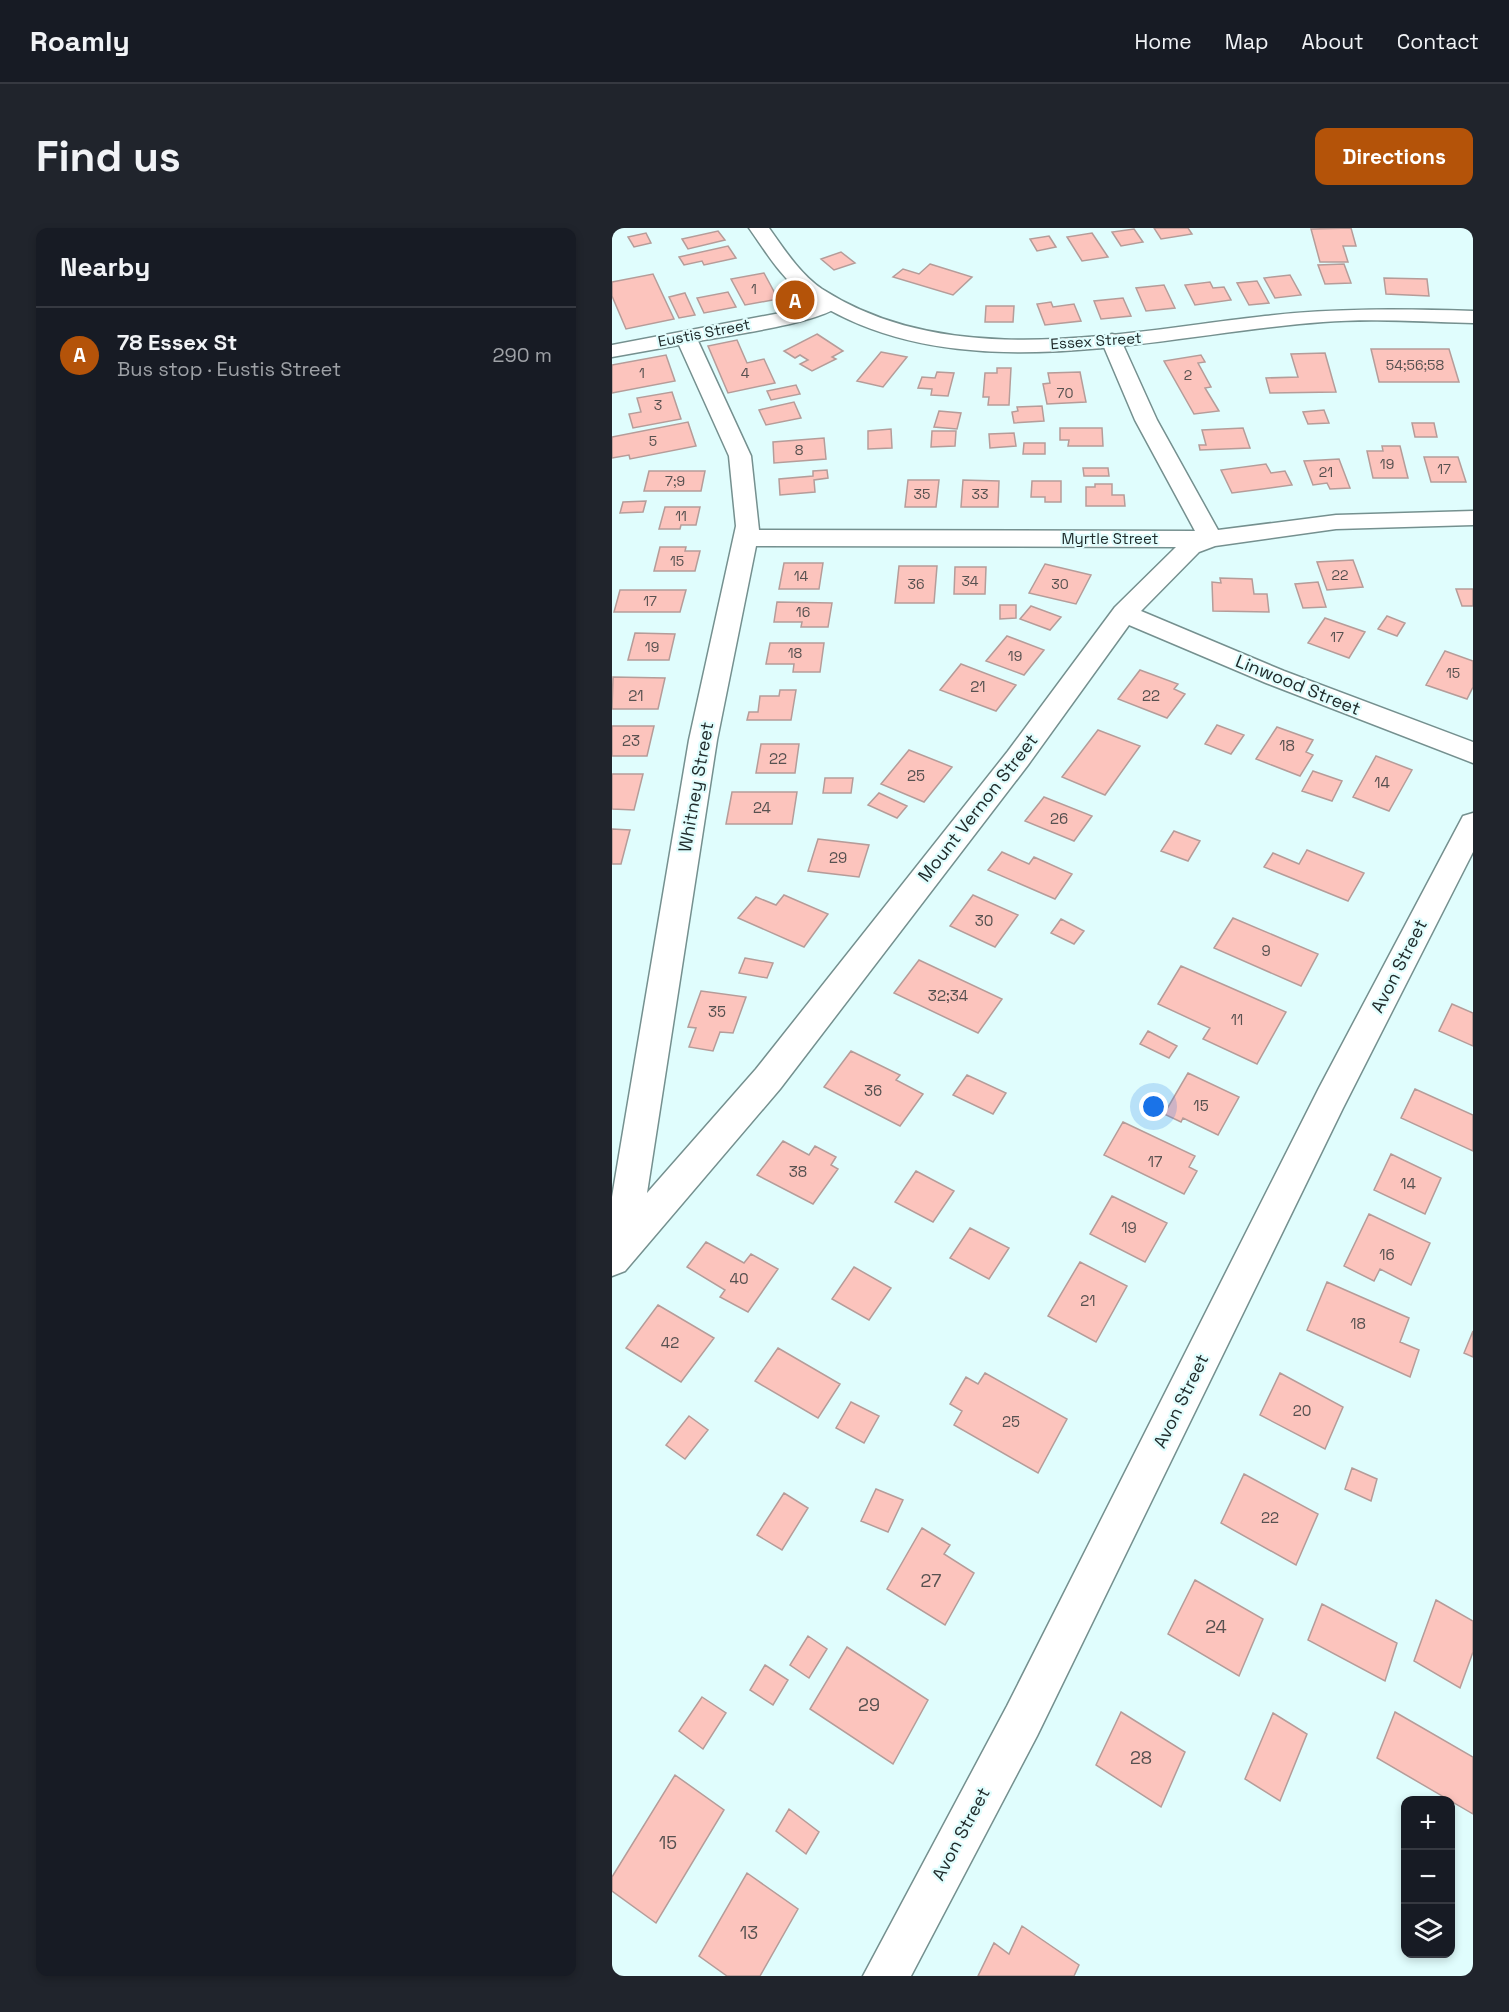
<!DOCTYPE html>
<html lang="en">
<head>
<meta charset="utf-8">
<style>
	body { margin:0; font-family:"Space Grotesk",sans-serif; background:#20242c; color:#f1f3f6 }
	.controls { position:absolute; right:18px; bottom:18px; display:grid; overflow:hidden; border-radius:12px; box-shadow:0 3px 9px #0003 }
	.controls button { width:54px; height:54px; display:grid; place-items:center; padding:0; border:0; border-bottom:2px solid #363941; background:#171b24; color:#f1f3f6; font:30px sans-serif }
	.you { position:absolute; left:542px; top:879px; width:21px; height:21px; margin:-15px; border:4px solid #fff; border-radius:50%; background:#1a73e8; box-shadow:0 0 0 9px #1a73e833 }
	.badge { display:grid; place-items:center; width:39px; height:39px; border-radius:50%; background:#b45309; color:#fff; font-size:20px; font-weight:700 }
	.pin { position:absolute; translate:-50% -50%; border:3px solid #fff; box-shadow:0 2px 6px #0006 }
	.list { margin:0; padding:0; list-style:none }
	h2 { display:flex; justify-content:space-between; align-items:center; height:78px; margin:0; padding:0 24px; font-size:26px }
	h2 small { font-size:20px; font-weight:400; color:#9ea1a6 }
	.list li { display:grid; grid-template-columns:39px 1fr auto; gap:18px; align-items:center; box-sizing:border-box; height:96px; padding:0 24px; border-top:2px solid #363941 }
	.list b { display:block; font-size:22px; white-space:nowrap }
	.list p { margin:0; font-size:20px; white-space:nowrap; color:#9ea1a6 }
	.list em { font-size:20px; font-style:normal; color:#9ea1a6 }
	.icon { flex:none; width:33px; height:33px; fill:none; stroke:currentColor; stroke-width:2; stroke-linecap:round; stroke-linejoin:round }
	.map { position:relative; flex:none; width:861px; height:1748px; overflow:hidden; border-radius:12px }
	header { display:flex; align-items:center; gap:36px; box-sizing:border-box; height:84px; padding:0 30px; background:#171b24; border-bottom:2px solid #363941 }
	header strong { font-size:28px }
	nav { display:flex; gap:33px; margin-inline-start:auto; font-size:21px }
	.intro { display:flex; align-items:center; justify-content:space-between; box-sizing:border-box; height:144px; padding:0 36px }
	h1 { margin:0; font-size:42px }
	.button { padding:15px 27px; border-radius:12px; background:#b45309; color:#fff; font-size:21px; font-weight:700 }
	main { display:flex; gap:36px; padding:0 36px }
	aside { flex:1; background:#171b24; border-radius:12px; box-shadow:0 3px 9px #0003 }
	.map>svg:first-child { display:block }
	.building { fill:#fcc4bd; stroke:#b59c99; stroke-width:1.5 }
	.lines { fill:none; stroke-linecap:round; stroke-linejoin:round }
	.minor-casing { stroke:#75908f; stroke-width:3 }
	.major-casing { stroke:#75908f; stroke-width:3 }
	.minor { fill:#fff; fill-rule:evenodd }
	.major { fill:#fff; fill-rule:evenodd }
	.labels { text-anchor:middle; stroke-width:4.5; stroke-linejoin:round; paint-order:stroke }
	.far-number-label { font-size:14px; fill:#575150 }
	.far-street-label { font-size:15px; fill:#202b2b; stroke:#e0fdfd }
	.number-label { font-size:15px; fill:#575150 }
	.street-label { font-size:18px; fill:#202b2b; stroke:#e0fdfd }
	.near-number-label { font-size:18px; fill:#575150 }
</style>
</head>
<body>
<header>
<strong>Roamly</strong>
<nav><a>Home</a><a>Map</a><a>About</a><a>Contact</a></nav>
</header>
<div class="intro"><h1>Find us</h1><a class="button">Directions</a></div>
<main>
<aside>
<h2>Nearby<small></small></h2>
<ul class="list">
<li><span class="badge">A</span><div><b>78 Essex St</b><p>Bus stop · Eustis Street</p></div><em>290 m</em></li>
</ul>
</aside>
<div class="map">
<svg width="861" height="1748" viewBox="0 0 861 1748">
	<rect width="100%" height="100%" fill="#e0fdfd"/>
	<path class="building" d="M542,0H576L580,6L549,11Z
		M739,0L744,18H731L736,34H708L699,1Z
		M522,1L531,14L509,18L500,4Z
		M106,3L113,12L76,21L70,11Z
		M34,5L39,15L22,19L16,9Z
		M480,5L496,29L470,33L455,9Z
		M437,8L444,19L425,23L418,11Z
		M116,18L124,30L92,37L90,33L72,37L67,29Z
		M229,24L243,35L222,42L209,31Z
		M318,36L360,49L341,67L281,49L291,41L307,46Z
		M732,36L739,55L713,56L706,37Z
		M152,45L166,71L133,77L119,51Z
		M41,46L62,91L14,101L0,68V54Z
		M678,47L689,67L663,70L652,50Z
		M772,50L815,51L817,68L774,66Z
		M645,53L657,75L637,77L625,55Z
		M598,54L601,60L612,59L619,72L583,77L573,57Z
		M552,57L563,80L534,83L524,60Z
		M116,64L124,79L92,85L85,70Z
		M73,65L83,87L67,90L57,69Z
		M511,70L519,88L489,91L482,73Z
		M439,74L441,79L462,76L469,93L433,97L425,76Z
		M374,78H402L401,94H373Z
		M205,106L231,123L220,129L224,131L200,143L188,136L196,132L188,127L183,130L172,123Z
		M125,112L135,135L152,131L163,155L116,165L96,118Z
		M759,121H837L847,154H767Z
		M269,124L295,129L271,159L245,153Z
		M713,125L724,164L658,165L654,150L686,149L679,126Z
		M54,127L63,153L0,165V137Z
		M589,127L593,134L586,135L599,159L593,160L607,183L582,186L552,133Z
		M385,140H399L397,177H376L377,169H371L373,145H385Z
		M325,144L342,145L336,168L319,167L320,161L306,160L310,149L323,150Z
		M468,144L474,174L435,176L431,156L438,155L436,145Z
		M184,157L188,166L159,172L155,163Z
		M60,164L69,191L21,200L17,186L29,184L25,170Z
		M182,174L189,190L154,197L147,182Z
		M430,178L432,193L402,195L400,184L406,183L405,179Z
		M712,182L717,195L696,196L691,184Z
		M327,183L349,185L345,201L322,199Z
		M76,194L84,218L18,231L17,227L0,230V209Z
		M800,195H822L825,209H803Z
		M448,200H490L491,218H456L457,212H448Z
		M631,200L638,220L588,222L587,217H594L590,202Z
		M279,201L280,220L256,221V203Z
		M320,203H344L343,218L319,219Z
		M402,205L404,218L378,220L377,206Z
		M212,210L214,231L162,235L161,214Z
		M412,215H433V226H411Z
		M770,218H788L796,250H761L755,223H771Z
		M812,229H846L854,254H819Z
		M727,231L738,260L718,261L715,255L701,257L692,233Z
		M654,236L659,245L673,243L680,257L620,265L609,242Z
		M471,240H496L497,248H472Z
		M215,242L216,250L202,252L203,264L168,267L167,251L201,248V243Z
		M37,243H93L89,263H32Z
		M296,252H327L324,279H293Z
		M351,252L387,253L386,279H349Z
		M420,253H449V274H433V269H419Z
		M483,256H500V267H512L513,278H474V259H483Z
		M34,273L31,284L8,285L11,274Z
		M53,279H88L84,297H69L68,301H47Z
		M48,319H74L73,323H88L83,343H42Z
		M741,332L751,359L715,362L705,334Z
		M172,335H211L207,361H167Z
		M433,336L479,347L464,376L417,365Z
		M287,338H325L322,375H283Z
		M343,339H374L373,366H342Z
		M608,350L640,351L642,366H655L657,384L601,383L600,354L609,355Z
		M706,354L714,379L691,380L683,356Z
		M844,361H861V378H850Z
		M8,362H74L68,384H2Z
		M165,374L220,375L216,399H189L190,394H162Z
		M388,377H404V390L388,391Z
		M419,378L449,389L438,402L408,391Z
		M775,388L793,395L785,408L766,401Z
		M713,390L753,404L737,430L696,415Z
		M23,405L63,406L57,432H16Z
		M395,408L432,422L412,447L374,433Z
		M158,415H212L208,444H181L182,436H154Z
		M833,423L861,433V459L855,471L814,457Z
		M349,436L404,457L384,483L328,462Z
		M528,442L566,456L562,461L573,466L555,490L506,471Z
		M1,449L53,450L46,481H0Z
		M168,462H184L179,492H135L137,484H146L148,468H167Z
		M605,497L632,507L619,526L593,516Z
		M0,498H42L35,528H0Z
		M665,499L701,512L694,524L701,527L688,548L644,531Z
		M486,502L528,518L493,567L450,549Z
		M149,516H187L183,545H144Z
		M297,522L340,539L312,574L269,556Z
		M764,528L800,542L777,583L741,569Z
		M701,543L730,553L720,573L690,563Z
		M0,546H31L22,582L0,581Z
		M213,550H241L239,565H211Z
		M120,564H185L180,596H114Z
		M267,565L295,578L285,590L256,577Z
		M432,569L480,588L462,613L413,593Z
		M0,601L18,602L9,636H0Z
		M562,603L588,613L576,633L549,623Z
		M206,611L257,617L247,649L196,643Z
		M695,622L752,645L736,673L652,639L661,625L687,636Z
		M390,624L417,636L422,629L460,646L443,671L376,642Z
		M172,667L216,686L192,719L126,690L144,669L164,677Z
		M361,667L406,687L383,719L338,698Z
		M621,690L706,726L689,758L602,720Z
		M449,691L472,703L462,716L439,705Z
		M133,730L161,735L155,750L127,745Z
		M307,732L390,771L366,805L282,765Z
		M569,738L674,784L645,836L591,811L598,800L546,776Z
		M89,763L134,769L121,805L108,804L101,823L77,819L84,800L76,799Z
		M840,776L861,785V818L827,803Z
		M536,803L565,818L557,830L528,816Z
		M239,823L288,847L284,852L311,866L288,898L212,859Z
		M576,845L627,869L606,907L571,890L569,894L552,886Z
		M355,847L394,865L381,886L341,867Z
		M803,861L861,887V923L789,890Z
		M511,894L583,928L577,939L585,943L572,966L492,927Z
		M171,913L197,927L203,918L224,929L219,937L226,941L201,976L145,947Z
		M779,926L829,950L813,986L762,962Z
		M304,943L342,963L321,994L283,974Z
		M500,968L555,995L533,1034L478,1006Z
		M757,986L818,1015L799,1057L768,1041L762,1053L732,1038Z
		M358,1000L397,1020L377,1051L338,1030Z
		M94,1014L132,1035L139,1026L166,1041L136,1084L108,1069L113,1062L75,1039Z
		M468,1034L515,1058L484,1114L436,1088Z
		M242,1039L279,1060L257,1092L220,1071Z
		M715,1054L797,1090L788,1114L807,1122L798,1149L695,1102Z
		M46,1077L102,1110L69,1154L14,1120Z
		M861,1103V1129L852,1125Z
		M166,1120L228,1156L206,1190L143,1153Z
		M373,1145L455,1191L426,1245L342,1197L350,1183L338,1176L354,1149L366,1156Z
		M668,1145L731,1179L713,1221L648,1187Z
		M239,1174L267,1188L252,1215L224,1200Z
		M77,1188L96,1202L73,1231L54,1217Z
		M740,1240L765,1251L759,1273L733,1261Z
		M632,1246L706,1286L684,1337L609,1295Z
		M264,1261L291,1272L276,1304L249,1293Z
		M172,1265L196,1280L170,1322L145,1307Z
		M310,1300L338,1317L332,1326L362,1345L333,1397L275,1361Z
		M583,1352L651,1391L627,1448L556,1406Z
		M824,1372L861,1393V1424L848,1460L802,1433Z
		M710,1376L785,1415L773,1453L696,1412Z
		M196,1408L215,1421L197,1450L178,1437Z
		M235,1419L316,1472L281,1536L198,1481Z
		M153,1437L176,1452L161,1477L138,1462Z
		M90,1469L114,1485L91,1521L67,1503Z
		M509,1484L573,1524L549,1579L484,1537Z
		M783,1484L861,1529V1586L765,1530Z
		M661,1485L695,1506L668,1573L633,1551Z
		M63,1547L112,1582L44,1695L0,1663V1649Z
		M177,1581L207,1604L194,1626L164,1603Z
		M135,1645L186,1681L148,1748H115L87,1728Z
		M410,1698L467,1737L462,1748H366L382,1715L397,1726Z"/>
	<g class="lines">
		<g class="minor-casing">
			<path id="minor" d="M218,70L225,72L228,76C216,94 112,108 86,113L139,228L147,302L583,303L523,192L489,112L493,108L500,106L507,108L545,192L606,302L724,287L861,283V297L724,301L603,318L587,324L529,383L672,443L861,514V535L654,455L517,397L416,537L168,861L13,1043L0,1048V969L77,512L124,298L117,228L67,117L0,129V117L184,82ZM144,318L564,319L503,379L396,523L144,841L35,965L105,512Z
				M861,585V624L731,880L425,1508L299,1748H251L395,1478L707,860L851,588Z"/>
		</g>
		<g class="major-casing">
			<path id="major" d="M137,0H157C172,21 188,46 210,61C339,144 510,104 653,88C723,80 791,81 861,83V95C811,94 761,90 711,94C547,106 344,168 196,69C171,53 154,24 137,0Z"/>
		</g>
		<use href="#minor" class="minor"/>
		<use href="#major" class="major"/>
	</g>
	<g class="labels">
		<g class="far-number-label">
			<text x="142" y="66">1</text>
			<text x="803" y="142">54;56;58</text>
			<text x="30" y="150">1</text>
			<text x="133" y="150">4</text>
			<text x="576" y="152">2</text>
			<text x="453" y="170">70</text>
			<text x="46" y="182">3</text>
			<text x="41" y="218">5</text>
			<text x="187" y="227">8</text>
			<text x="775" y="241">19</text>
			<text x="832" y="246">17</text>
			<text x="714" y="249">21</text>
			<text x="63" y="258">7;9</text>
			<text x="310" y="271">35</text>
			<text x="368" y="271">33</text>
			<text x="69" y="293">11</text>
			<text x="65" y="338">15</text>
			<text x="728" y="352">22</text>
			<text x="189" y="353">14</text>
			<text x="358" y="358">34</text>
			<text x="304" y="361">36</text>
			<text x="448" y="361">30</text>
			<text x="38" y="378">17</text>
			<text x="191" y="389">16</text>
			<text x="725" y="414">17</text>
			<text x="40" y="424">19</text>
			<text x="183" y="430">18</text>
			<text x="403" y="433">19</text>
			<text x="841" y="450">15</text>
		</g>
		<g class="far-street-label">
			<text transform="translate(92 105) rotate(-11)" y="5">Eustis Street</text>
			<text transform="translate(484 113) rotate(-4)" y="5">Essex Street</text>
			<text x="498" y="316">Myrtle Street</text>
		</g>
		<g class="number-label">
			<text x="366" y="464">21</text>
			<text x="24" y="473">21</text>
			<text x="539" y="473">22</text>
			<text x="19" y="518">23</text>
			<text x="675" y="523">18</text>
			<text x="166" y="536">22</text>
			<text x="304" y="553">25</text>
			<text x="770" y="560">14</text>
			<text x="150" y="585">24</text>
			<text x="447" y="596">26</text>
			<text x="226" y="635">29</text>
			<text x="372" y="698">30</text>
			<text x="654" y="728">9</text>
			<text x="336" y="773">32;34</text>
			<text x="105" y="789">35</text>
			<text x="625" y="797">11</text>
			<text x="261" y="868">36</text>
			<text x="589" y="883">15</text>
			<text x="543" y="939">17</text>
			<text x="186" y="949">38</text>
			<text x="796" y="961">14</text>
			<text x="517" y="1005">19</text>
			<text x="775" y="1032">16</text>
			<text x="127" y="1056">40</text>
			<text x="476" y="1078">21</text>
			<text x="746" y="1101">18</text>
			<text x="58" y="1120">42</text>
			<text x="690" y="1188">20</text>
			<text x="399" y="1199">25</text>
			<text x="658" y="1295">22</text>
		</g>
		<g class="street-label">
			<text transform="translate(686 457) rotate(22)" y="6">Linwood Street</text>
			<text transform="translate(84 559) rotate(-80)" y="6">Whitney Street</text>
			<text transform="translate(366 580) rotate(-52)" y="6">Mount Vernon Street</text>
			<text transform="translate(787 738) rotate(-63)" y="6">Avon Street</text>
			<text transform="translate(569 1173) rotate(-64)" y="6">Avon Street</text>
			<text transform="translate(349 1606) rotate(-62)" y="6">Avon Street</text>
		</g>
		<g class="near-number-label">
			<text x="319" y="1359">27</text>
			<text x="604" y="1405">24</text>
			<text x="257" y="1483">29</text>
			<text x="529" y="1536">28</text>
			<text x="56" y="1621">15</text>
			<text x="137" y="1711">13</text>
		</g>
	</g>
</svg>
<div class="controls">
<button>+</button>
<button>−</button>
<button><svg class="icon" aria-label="layers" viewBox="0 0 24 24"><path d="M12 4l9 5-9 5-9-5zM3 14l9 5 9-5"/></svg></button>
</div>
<div class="you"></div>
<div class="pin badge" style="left:183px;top:72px">A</div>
</div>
</main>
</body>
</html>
